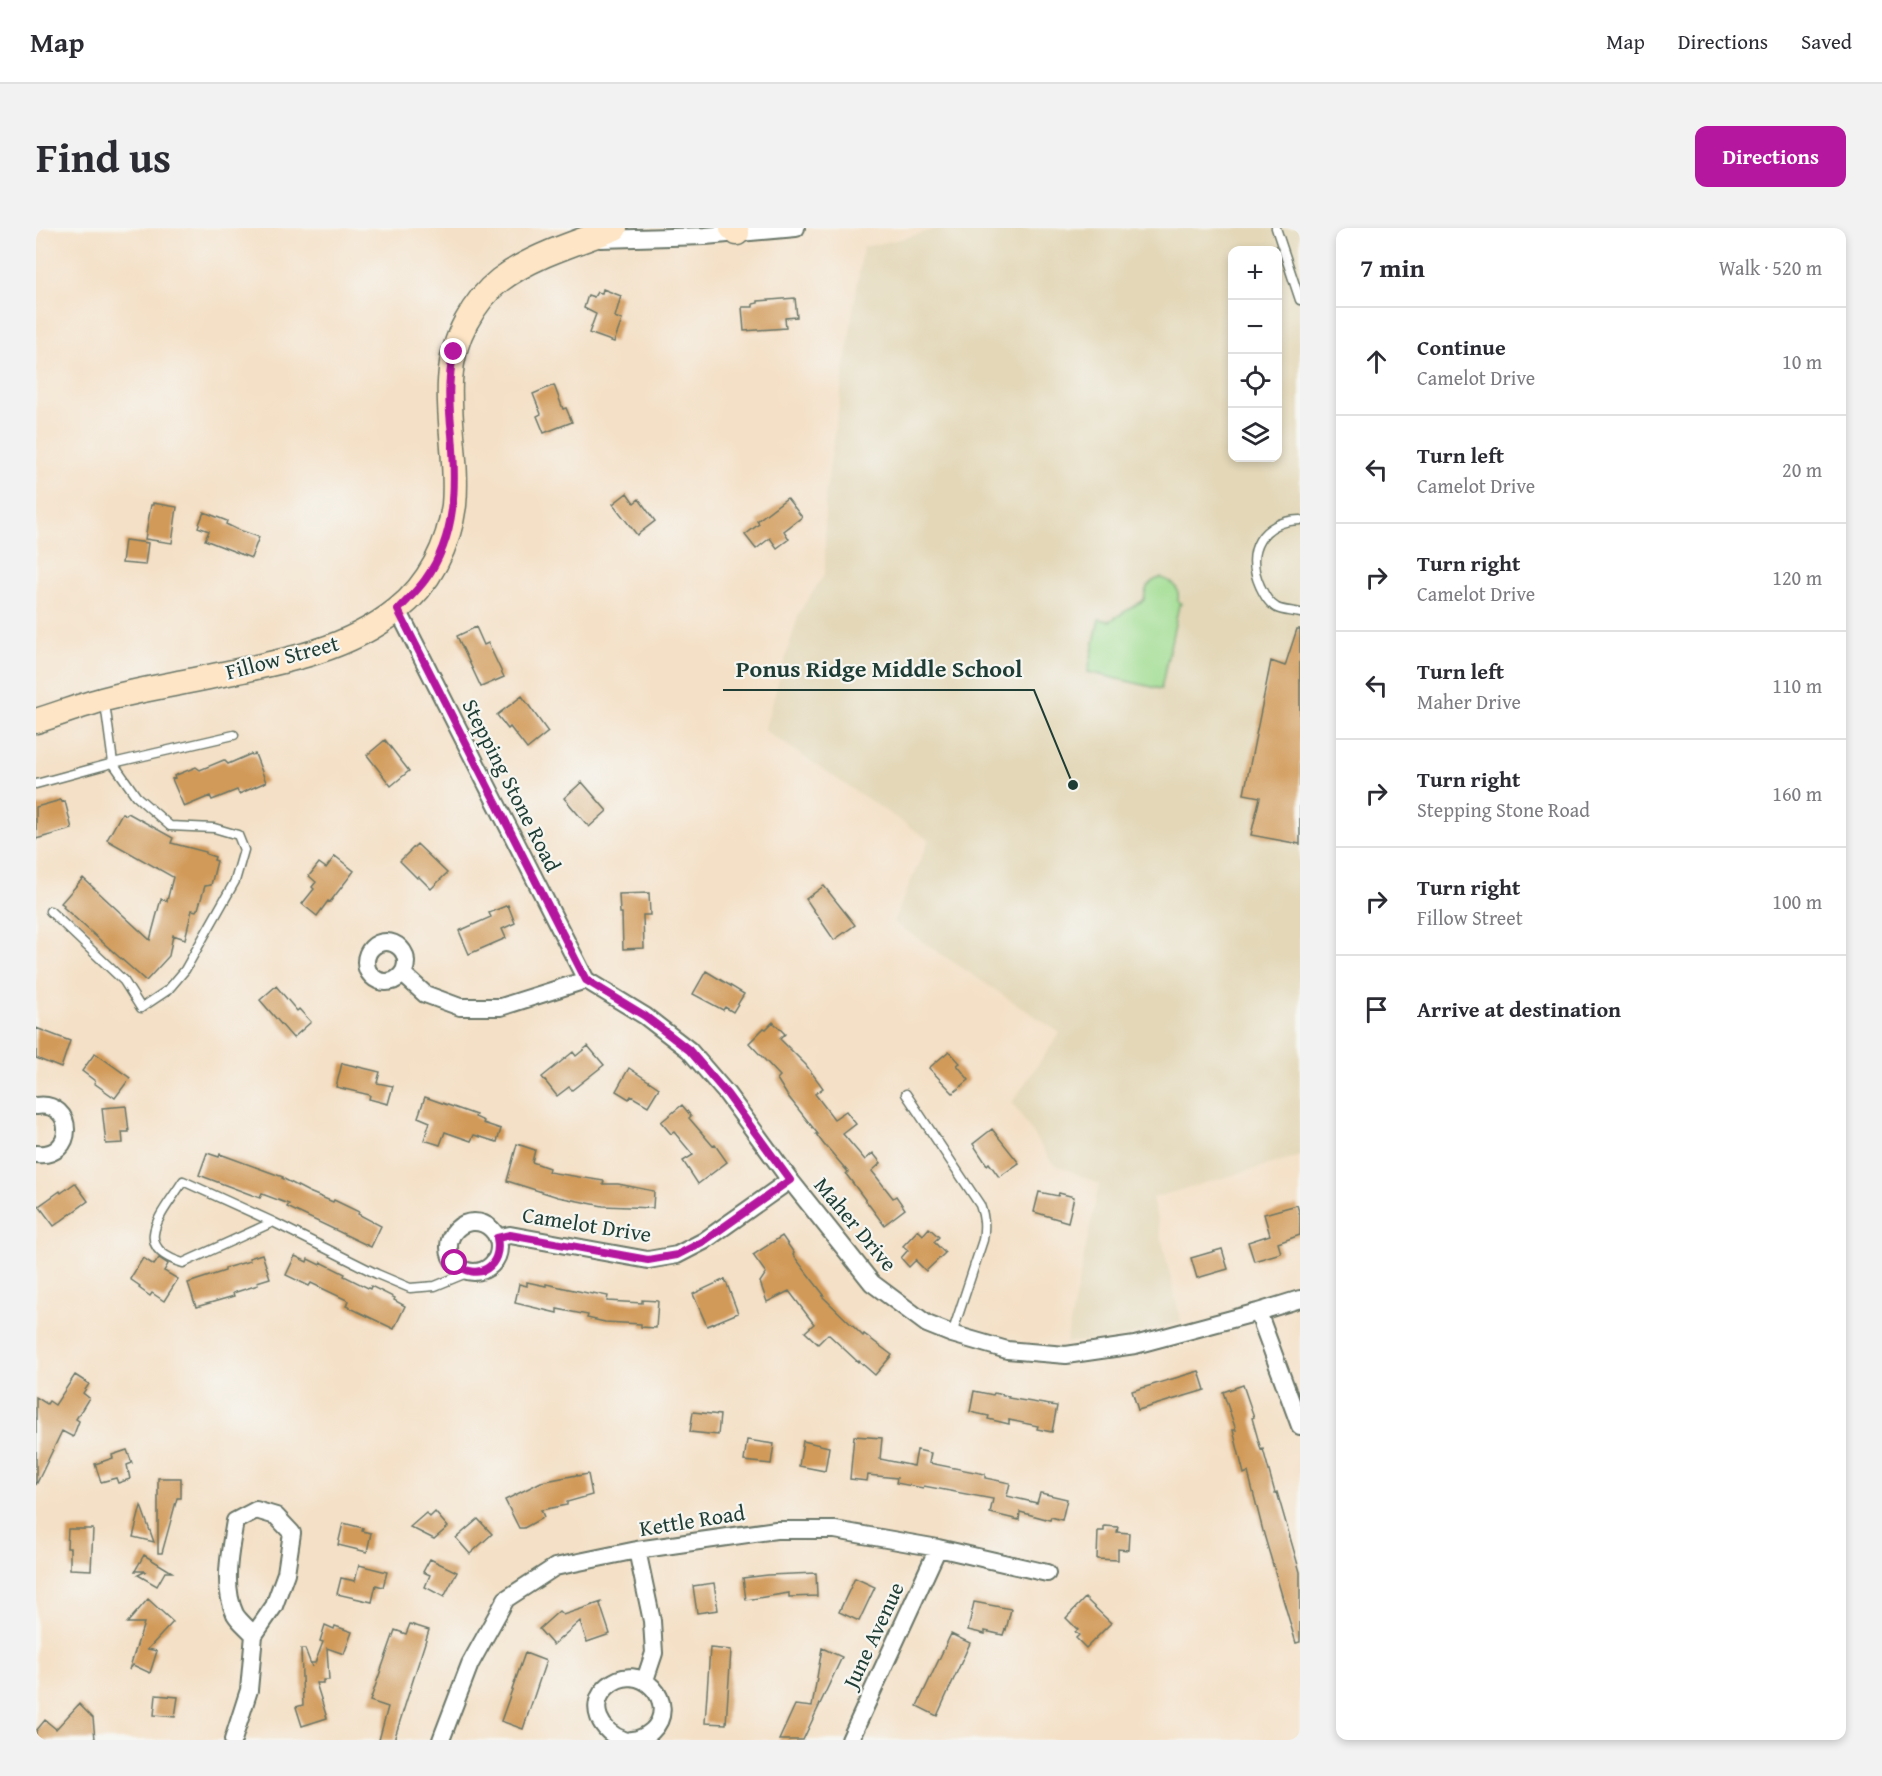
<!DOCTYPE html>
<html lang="en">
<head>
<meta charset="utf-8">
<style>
	body { margin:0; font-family:"Gentium Book Plus",serif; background:#f2f2f3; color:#2b2b33 }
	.controls { position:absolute; right:18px; top:18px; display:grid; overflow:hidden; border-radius:12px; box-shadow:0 3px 9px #0003 }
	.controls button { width:54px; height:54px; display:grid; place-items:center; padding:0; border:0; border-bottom:2px solid #e1e1e2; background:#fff; color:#2b2b33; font:30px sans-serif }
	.stop { position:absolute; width:18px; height:18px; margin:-14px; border:4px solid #b5179e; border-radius:50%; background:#fff }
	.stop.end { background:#b5179e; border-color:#fff; box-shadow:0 2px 6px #0008 }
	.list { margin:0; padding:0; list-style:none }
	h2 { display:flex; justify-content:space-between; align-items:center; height:78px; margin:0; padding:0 24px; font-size:26px }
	h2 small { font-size:20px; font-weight:400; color:#7c7c81 }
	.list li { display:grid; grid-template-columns:39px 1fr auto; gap:18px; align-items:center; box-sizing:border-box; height:108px; padding:0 24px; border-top:2px solid #e1e1e2 }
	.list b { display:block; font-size:22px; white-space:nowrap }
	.list p { margin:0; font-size:20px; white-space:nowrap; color:#7c7c81 }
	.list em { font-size:20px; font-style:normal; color:#7c7c81 }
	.icon { flex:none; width:33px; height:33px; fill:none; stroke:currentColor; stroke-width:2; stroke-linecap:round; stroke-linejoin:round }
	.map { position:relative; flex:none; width:1264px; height:1512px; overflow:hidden; border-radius:12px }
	header { display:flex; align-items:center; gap:36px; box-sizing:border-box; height:84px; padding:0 30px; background:#fff; border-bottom:2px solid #e1e1e2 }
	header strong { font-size:28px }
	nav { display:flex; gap:33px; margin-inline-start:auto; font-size:21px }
	.intro { display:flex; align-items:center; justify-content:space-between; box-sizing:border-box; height:144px; padding:0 36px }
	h1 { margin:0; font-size:42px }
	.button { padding:15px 27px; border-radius:12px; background:#b5179e; color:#fff; font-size:21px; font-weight:700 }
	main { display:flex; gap:36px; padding:0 36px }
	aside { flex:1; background:#fff; border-radius:12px; box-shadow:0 3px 9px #0003 }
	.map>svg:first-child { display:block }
	.built { fill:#e3d7b7; fill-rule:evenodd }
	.green { fill:#a0dd91; stroke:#608d62; stroke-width:1.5 }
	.building { fill:#d19a58 }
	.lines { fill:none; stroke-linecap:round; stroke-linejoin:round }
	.lane-casing { stroke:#6a7667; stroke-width:11 }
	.street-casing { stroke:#6a7667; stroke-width:20 }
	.secondary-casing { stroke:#6a7667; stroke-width:27 }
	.lane { stroke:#fff; stroke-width:8 }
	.street { stroke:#fff; stroke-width:16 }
	.secondary { stroke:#fde5c5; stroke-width:24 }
	.route { stroke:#b5179e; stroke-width:8 }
	.labels { text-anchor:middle; stroke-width:4.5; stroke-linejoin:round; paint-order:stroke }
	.street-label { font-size:22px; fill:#1f3d34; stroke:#f6f6f2 }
	.leader { fill:none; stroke:#1f3d34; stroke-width:2 }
	.callout-dot { fill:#1f3d34; stroke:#f6f6f2; stroke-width:2 }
	.callout-label { font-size:24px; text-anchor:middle; font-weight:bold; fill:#1f3d34; stroke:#f6f6f2; stroke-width:4.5; stroke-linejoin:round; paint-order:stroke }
</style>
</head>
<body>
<header>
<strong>Map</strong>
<nav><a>Map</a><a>Directions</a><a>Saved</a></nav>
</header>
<div class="intro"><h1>Find us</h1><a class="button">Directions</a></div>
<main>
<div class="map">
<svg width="1264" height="1512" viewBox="0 0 1264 1512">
	<rect width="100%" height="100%" fill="#f6f6f2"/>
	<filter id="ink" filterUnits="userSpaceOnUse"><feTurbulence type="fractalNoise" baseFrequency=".0167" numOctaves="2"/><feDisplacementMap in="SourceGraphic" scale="12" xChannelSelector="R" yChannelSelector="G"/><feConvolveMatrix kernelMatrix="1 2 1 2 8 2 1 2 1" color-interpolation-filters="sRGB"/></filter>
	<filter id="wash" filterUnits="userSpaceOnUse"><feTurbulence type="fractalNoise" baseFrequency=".008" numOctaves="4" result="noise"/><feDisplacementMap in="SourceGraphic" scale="24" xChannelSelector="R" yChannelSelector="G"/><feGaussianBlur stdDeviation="1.35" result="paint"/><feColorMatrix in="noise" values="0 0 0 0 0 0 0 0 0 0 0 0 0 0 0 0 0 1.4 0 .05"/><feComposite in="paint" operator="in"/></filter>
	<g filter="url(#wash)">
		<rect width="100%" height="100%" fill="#f4e0c6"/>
		<path class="built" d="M903,0H1264V928L1116,970L1145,1094L1089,1109L1030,1115L1063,956L1016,935L976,874L1024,805L857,694L893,612L728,502L763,385L789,345V269L827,19L873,9ZM1196,22H1242V230H1196Z"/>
		<path class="green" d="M1125,350C1137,353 1144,360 1142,373L1145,376L1143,377L1125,461L1052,444L1063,391L1074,393L1108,372C1109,360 1113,352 1125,350Z"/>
		<g id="blocks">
			<path class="building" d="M567,61L585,68L579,89L586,92L578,114L553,105L560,86L548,80L552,67L558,69L561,64L566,65Z
				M759,70L761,89L749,90L750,100L708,103L706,79H717V76L722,75V73Z
				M518,157L527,181L530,180L536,194L508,205L501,188L505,186L497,166Z
				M591,265L598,275L603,271L619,293L601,307L577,276Z
				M751,270L766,289L748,303L753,311L741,320L734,310L720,321L709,307L723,296L721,293Z
				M117,275L141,279L136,315L109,311L115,277H117Z
				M168,284L191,293L190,296L200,301L223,309L215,330L169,312L173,303L162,299Z
				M89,312L112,315L109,337L86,335Z
				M440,399L448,417L452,415L468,449L445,459L421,408Z
				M1261,401H1264V616L1215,607L1224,569L1208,566L1235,433L1249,438Z
				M486,468L512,504L491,521L474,499L472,501L461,487Z
				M349,512L373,543L355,558L331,527Z
				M215,526L216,527L219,526L230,554L203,566L201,562L176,572L174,568L148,579L136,551L139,550L138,548L160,539L164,542L188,532L192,536Z
				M546,554L571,583L553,599L528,570Z
				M25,572L26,574L29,573L36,601L0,611V579Z
				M86,585L90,587L92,585L137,610L135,615L170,624V626L179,629L178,632L181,633L175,657L169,658L162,681H161L160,683L156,682L149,711L137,707L133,728L110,753L27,679L28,677L25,675L47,650L114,712L125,671L131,673L137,649L71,612Z
				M381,616L411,645L395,661L382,648L381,650L364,633Z
				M299,628L318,643L294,674L292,673L281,688L266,676L278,661L276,659L280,654L273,648L283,635L290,640Z
				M788,658L819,697L798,712L770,671Z
				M613,665L614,687H607L608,720L587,721L586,685H584L583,666Z
				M472,677L479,695L466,701L470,710L433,726L423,703L455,689L453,685Z
				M670,743L708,766L697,784L689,779L687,782L657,766Z
				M240,758L261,783L263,781L275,794L257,810L224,772Z
				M737,794L749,806L744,811L770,837L787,860L779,866L798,891L810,883L820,896L807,906L829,932L837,925L845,935L836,943L857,970L860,968L869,981L848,997L810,946L812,944L790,918H789L780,906H782L751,867L741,851L744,848L713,815L728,800L730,801Z
				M0,800L34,813L25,840L0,830Z
				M552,818L568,837L536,862L533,859L521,868L506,849L537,824L540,828Z
				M913,823L924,835L921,837L933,852L917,865L893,840Z
				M59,825L94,850L79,870L58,855L59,853L46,843Z
				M306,835L344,844L341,855L357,858L352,876L333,871L334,867L300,859Z
				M593,840L623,860L612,878L595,868L593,871L580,863Z
				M389,869L440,887L439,889L448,893L447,895L465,901L461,914L438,907L435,913L409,904L404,917L388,912L394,894L382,889Z
				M646,877L655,888L653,890L677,918L679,917L691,934L662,956L647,933L657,927L638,904L635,906L625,894Z
				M90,878L93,904H86L87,915L70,916L66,880Z
				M956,901L983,935L963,949L953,935L951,937L937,916Z
				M481,916L499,922L496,934L513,940L512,944L568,953L567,956H582L618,963L617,980L567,978L522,969L471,953Z
				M171,925L183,929L184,926L247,949L246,950L273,964L297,974L298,972L323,984L322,986L345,998L335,1019L251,979L253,976L226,966L224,970L163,947Z
				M39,955L52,973L18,998L3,978L24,963L25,965Z
				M1003,964L1022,968L1023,965L1038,969L1032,994L998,984Z
				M1261,977L1264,987V1007L1242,1015L1245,1025L1218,1033L1212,1014L1234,1007L1228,986Z
				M893,1000L903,1009L898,1014L909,1025L890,1043L880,1033L881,1031L873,1039L865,1030L872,1022L867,1018L882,1002L887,1007Z
				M746,1008L758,1025L757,1027L788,1067L786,1068L827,1108L828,1106L856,1127L839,1147L823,1133L822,1134L792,1106L782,1116L769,1104L778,1096L753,1063L731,1074L724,1054L730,1045L717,1027Z
				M1186,1021L1192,1041L1161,1050L1155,1030Z
				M226,1026L234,1050L221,1054L222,1057L197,1065L198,1068L160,1079L152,1055L189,1043V1040L214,1033L213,1030Z
				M259,1028L271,1034L272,1031L284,1037L285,1034L309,1046L308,1048L334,1061L335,1058L359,1070L358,1072L369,1078L358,1101L310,1078L313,1073L275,1055L273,1058L250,1047Z
				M107,1030L118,1037L123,1030L132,1036L128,1043L142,1051L128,1073L116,1065L114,1068L103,1060L104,1058L94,1051Z
				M689,1051L702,1085L671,1098L657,1066Z
				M491,1054L510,1058V1056L556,1066L557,1065L572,1068L571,1073L606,1075V1072L622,1073L620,1100L605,1099V1096L569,1094L551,1090L552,1087L521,1081V1085L479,1075L483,1056L491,1058Z
				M1163,1143L1169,1162L1102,1182L1096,1163Z
				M39,1147L53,1156L47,1165L53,1170L40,1191L43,1193L37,1209L26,1203L0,1257V1169L11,1176L13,1173L19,1177Z
				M1207,1157L1218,1189L1216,1190L1225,1222L1227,1221L1239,1265L1241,1264L1264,1344V1414L1260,1415L1227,1303L1212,1244L1208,1246L1197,1202H1200L1187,1164Z
				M938,1163L957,1167L958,1165L973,1168L972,1170L1021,1178L1016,1204L1001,1201L1002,1198L973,1192V1196L952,1191L953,1188L934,1184Z
				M657,1184L684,1187L682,1207L654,1204Z
				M818,1208L846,1210L844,1231L878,1238L881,1222L895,1225L893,1235L949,1246V1250L974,1255L971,1268L1001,1275L1004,1265H1005L1031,1271L1026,1292L1015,1289L1014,1292L984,1284L983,1292L954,1285L957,1271L888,1258L887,1260L860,1255L861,1250L832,1247L831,1253L814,1251Z
				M711,1212L738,1216L735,1236L708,1233Z
				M767,1213L793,1219L789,1243L763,1238Z
				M91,1222L96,1235L91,1237L94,1251L82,1255L80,1250L65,1254L59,1236L77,1230L76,1227Z
				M552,1246L556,1267L531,1274V1277L505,1282L508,1289L488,1300H483L469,1272L505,1254L541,1247V1248Z
				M122,1250H145V1270H141L126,1325H122Z
				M105,1278L118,1314L97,1309Z
				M399,1284L412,1299L398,1311L374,1299L390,1285L394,1289Z
				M442,1291L456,1306L434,1326L420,1310Z
				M307,1295L327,1300L326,1303L335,1305L331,1324L302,1317Z
				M1068,1298L1082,1299L1081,1304L1093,1305L1092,1322L1082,1321V1332L1061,1331L1062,1303H1068Z
				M32,1301H57L55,1342L34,1341V1320H31Z
				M108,1327L136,1344H129L121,1358L102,1347L110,1343H99Z
				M394,1331L421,1344L408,1369L389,1359L394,1347L387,1344Z
				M323,1337L351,1344L347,1359L340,1357L336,1374L301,1366L305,1350L319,1353Z
				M780,1345L781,1368L753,1369V1365L710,1372L707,1350L732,1347Z
				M819,1350L839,1359L823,1393L803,1384Z
				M678,1355L682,1382L661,1385L657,1358Z
				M1049,1370L1075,1395L1050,1420L1040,1410L1043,1407L1039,1404L1042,1402L1030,1390Z
				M112,1371L137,1394L112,1421L121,1423L114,1445L97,1437L93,1442L108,1395H91Z
				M566,1374L564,1376L574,1406L551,1414L544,1393L517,1417L503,1401L523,1383L527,1387Z
				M938,1374L975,1381L970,1402L969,1401L967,1407L949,1403V1406L932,1402Z
				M374,1396L393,1402L358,1512H343L352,1479L334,1473L359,1402L370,1406Z
				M289,1397L298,1401L299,1398L316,1404L308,1426L291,1420L293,1452H287V1455H280L291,1490L266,1498L260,1479L267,1477L265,1421H269L276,1439L275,1435H279L287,1414L284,1413Z
				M915,1406L934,1415L901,1488L881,1478Z
				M674,1420L695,1422L690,1496L669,1495Z
				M786,1420L806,1429L767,1512H743L759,1477L776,1479Z
				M489,1425L510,1433L487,1501L465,1493Z
				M120,1467L142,1469L139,1489L118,1487Z
				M43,1476L57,1490L59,1511L0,1512V1503L9,1492L20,1501Z"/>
		</g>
	</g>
	<g filter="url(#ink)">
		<use href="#blocks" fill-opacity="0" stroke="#6a7667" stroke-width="1.5"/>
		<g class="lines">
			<g class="lane-casing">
				<path id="lane" d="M1240,0L1264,72
					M1264,292C1226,293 1208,323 1224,358C1228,366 1232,375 1241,380C1247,383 1257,383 1264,385
					M0,556L77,535L198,507
					M14,683L88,753L105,780L132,762L149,742L199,653L208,622L202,607L178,600L134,598L100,568L77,535L69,475
					M870,866L944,977C949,990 949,999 947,1012L916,1106
					M237,994L147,1035C92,1019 128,984 147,953L237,994L341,1046L374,1060L399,1058L433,1044"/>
			</g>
			<g class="street-casing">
				<path id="street" d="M564,11L669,8L760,0
					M362,382L550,752
					M330 734a20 20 0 1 1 40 0a20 20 0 1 1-40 0Z
					M367,746L389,766L424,779H465L550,752
					M550,752L609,788L653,822L691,866L754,952L836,1055L891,1096L916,1106L971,1122L1030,1127L1099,1117L1222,1084L1264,1071
					M0,878C40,872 40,931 0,926
					M413 1019a25 25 0 1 1 50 0a25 25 0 1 1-50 0Z
					M461,1010L474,1007L612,1032L641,1027L668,1013L754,952
					M1222,1084L1264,1198
					M601,1322L616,1393L618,1425L609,1452
					M197,1512L213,1462L218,1407L238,1378L250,1345L256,1305L240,1288L220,1282L199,1293C194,1323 186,1358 199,1386C203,1393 212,1400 218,1407
					M405,1512L434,1436L470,1371L519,1339L601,1322L740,1302H799L902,1320L1011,1345
					M588,1512C565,1505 550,1477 572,1458C603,1430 645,1475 616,1503C610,1508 603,1512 595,1512
					M814,1512L902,1320"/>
			</g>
			<g class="secondary-casing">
				<path id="secondary" d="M696,0L701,5
					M0,493C23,486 46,477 69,471C98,463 128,458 158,452C227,437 304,428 361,382C393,357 413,317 418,277C424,215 398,152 430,94C438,79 450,63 464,52C497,27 541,15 579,0"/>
			</g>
			<use href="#lane" class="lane"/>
			<use href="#street" class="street"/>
			<use href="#secondary" class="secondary"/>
		</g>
	</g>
	<g class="lines" filter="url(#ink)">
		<path class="route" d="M418,124C411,152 413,179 416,206C420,257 421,308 389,352C381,363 371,372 362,382L550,752L609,788L653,822L691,866L754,952L668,1013L641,1027L612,1032L474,1007L461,1010C467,1038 442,1055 419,1035"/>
	</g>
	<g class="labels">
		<g class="street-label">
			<text transform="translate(246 429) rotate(-15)" y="8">Fillow Street</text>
			<text transform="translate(476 557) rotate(63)" y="8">Stepping Stone Road</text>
			<text transform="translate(551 996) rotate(9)" y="8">Camelot Drive</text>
			<text transform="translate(820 996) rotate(50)" y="8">Maher Drive</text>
			<text transform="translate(656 1292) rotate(-9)" y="8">Kettle Road</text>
			<text transform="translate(837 1407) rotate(-65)" y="8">June Avenue</text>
		</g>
	</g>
	<path class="leader" d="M1037 557L998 462H687"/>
	<circle class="callout-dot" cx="1037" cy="557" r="6"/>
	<g class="callout-label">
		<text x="843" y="449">Ponus Ridge Middle School</text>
	</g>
</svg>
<div class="controls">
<button>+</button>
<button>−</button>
<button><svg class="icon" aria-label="locate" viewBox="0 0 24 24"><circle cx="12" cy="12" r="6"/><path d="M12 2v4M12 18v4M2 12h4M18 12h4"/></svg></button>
<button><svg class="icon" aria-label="layers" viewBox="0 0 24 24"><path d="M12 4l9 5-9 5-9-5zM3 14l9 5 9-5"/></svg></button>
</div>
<div class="stop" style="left:419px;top:1035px"></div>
<div class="stop end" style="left:418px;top:124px"></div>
</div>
<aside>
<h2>7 min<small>Walk · 520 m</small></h2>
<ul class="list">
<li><svg class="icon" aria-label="ahead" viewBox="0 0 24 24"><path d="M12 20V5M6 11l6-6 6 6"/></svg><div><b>Continue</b><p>Camelot Drive</p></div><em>10 m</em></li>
<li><svg class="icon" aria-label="left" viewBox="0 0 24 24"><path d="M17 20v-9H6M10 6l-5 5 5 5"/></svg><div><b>Turn left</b><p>Camelot Drive</p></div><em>20 m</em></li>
<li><svg class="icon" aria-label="right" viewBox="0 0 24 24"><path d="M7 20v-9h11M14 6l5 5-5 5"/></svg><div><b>Turn right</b><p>Camelot Drive</p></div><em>120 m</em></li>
<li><svg class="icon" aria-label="left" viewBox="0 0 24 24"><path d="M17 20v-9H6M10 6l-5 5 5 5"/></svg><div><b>Turn left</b><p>Maher Drive</p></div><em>110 m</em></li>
<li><svg class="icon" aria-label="right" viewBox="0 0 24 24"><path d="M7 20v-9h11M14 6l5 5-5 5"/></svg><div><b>Turn right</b><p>Stepping Stone Road</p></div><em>160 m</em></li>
<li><svg class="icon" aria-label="right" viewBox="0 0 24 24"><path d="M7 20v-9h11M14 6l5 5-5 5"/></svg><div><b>Turn right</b><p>Fillow Street</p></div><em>100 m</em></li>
<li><svg class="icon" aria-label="arrive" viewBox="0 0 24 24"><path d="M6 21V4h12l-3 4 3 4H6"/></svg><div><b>Arrive at destination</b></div></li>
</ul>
</aside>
</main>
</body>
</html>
